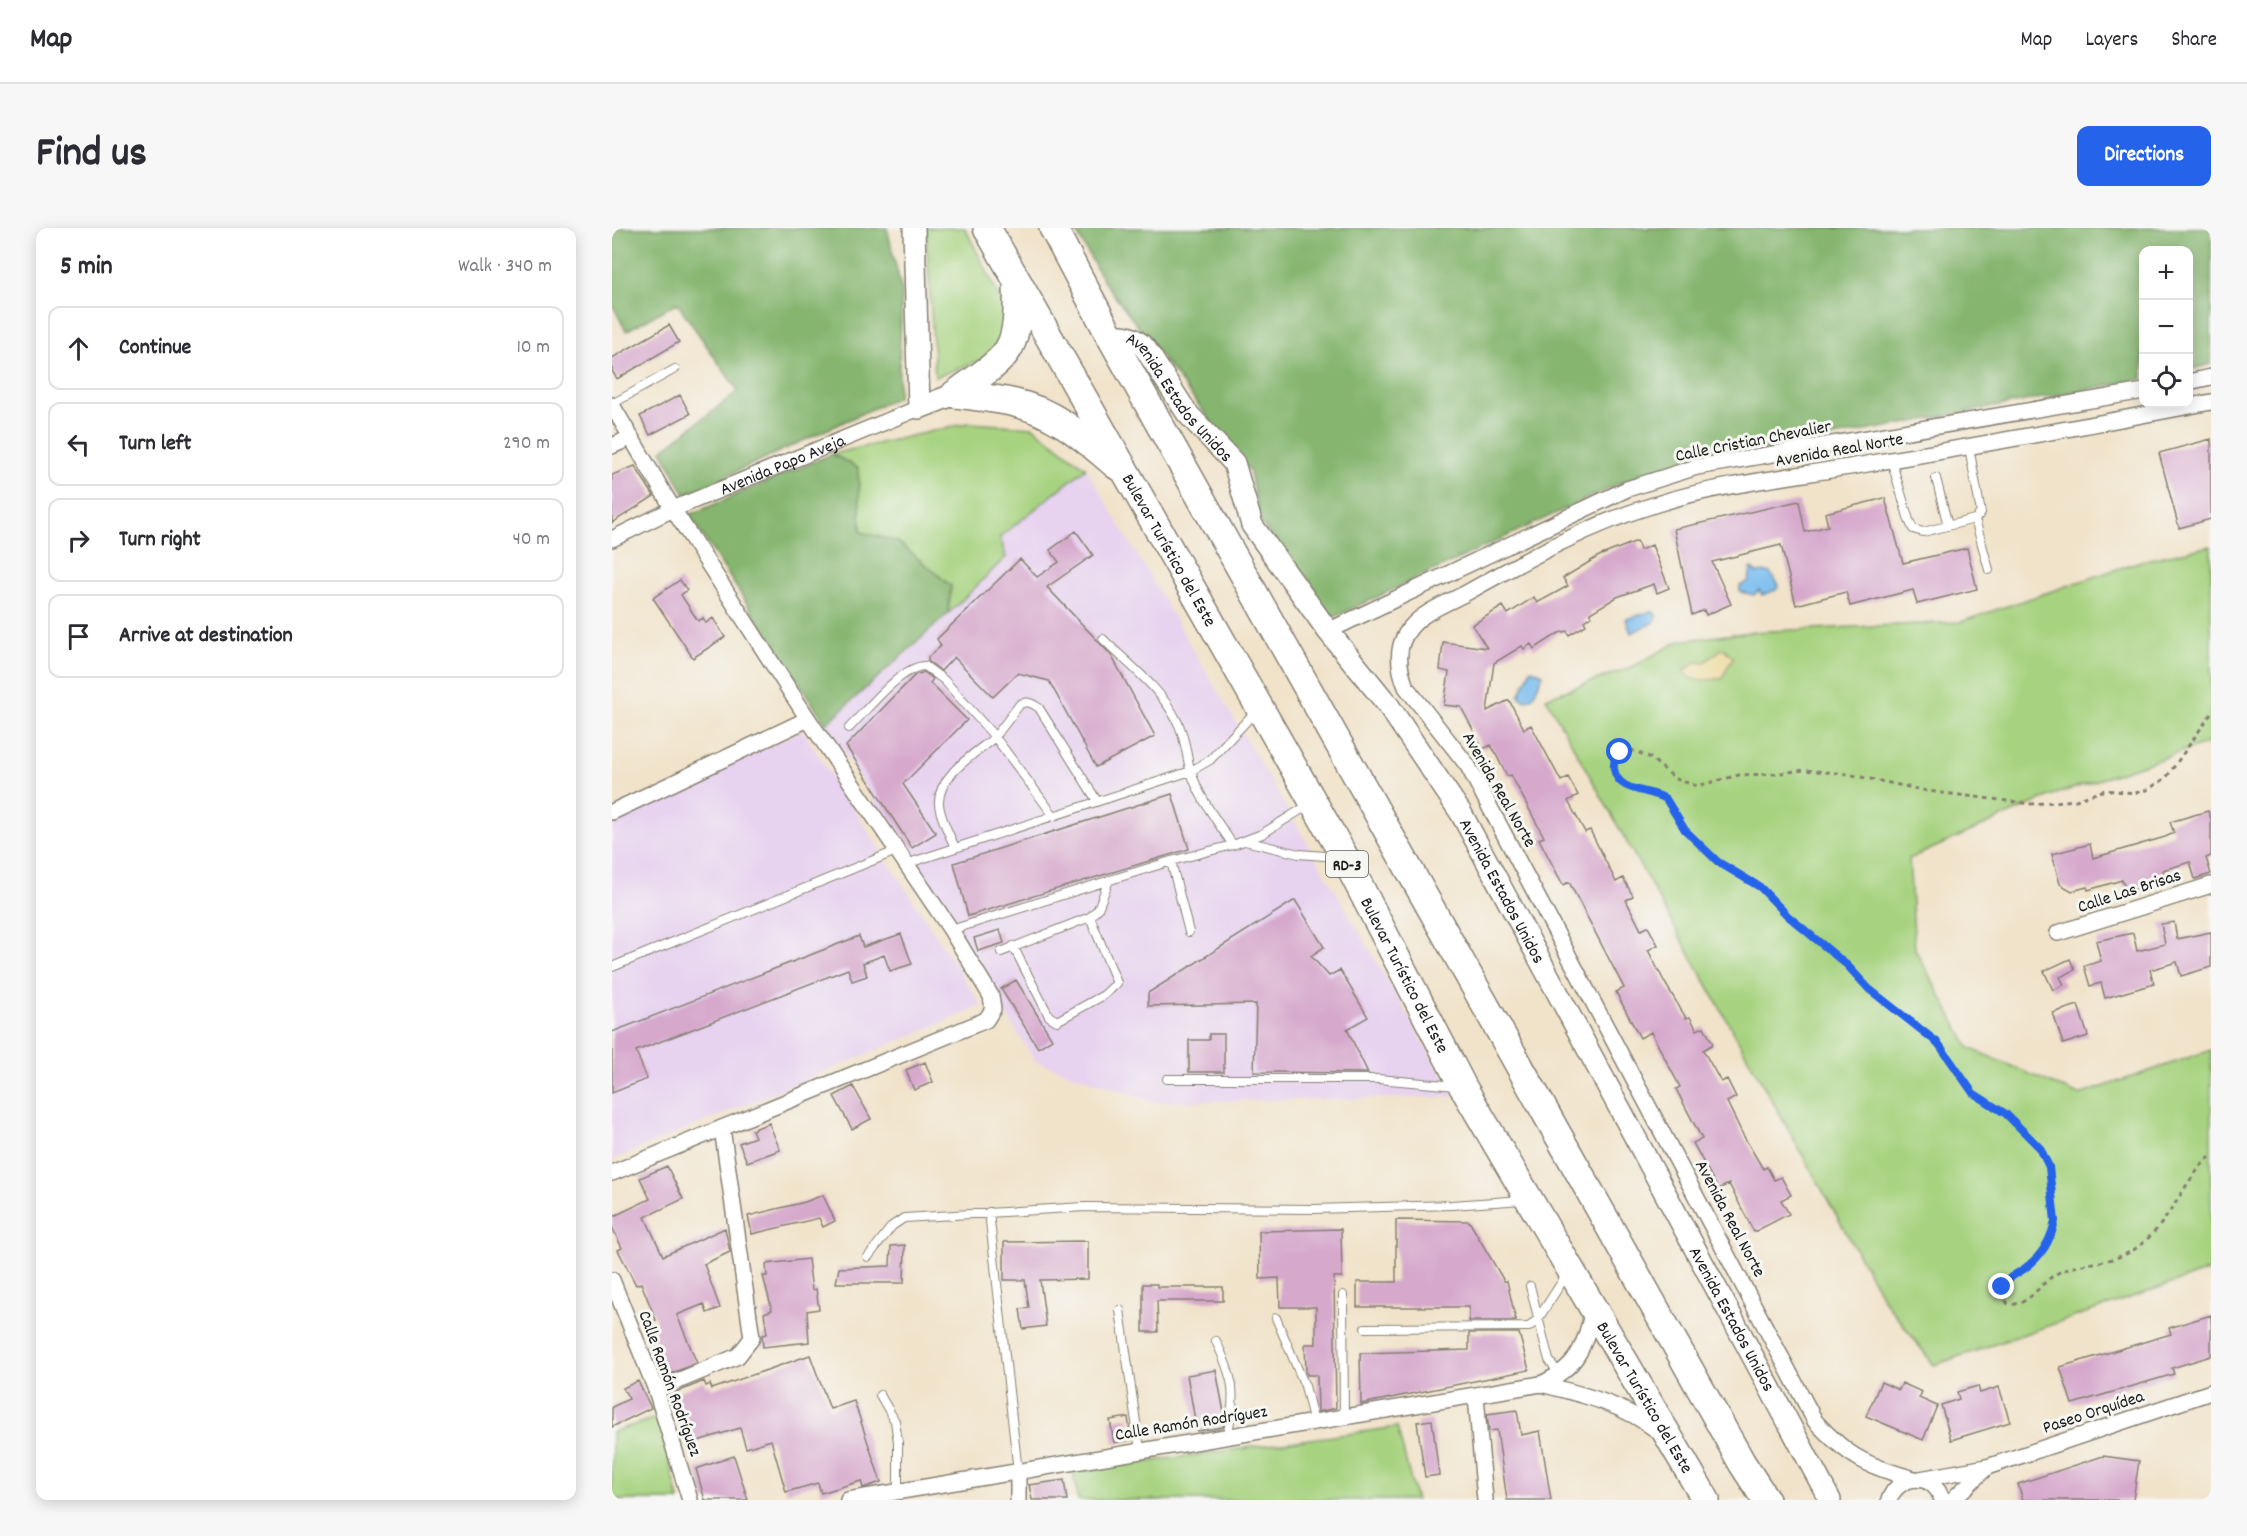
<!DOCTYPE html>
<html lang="en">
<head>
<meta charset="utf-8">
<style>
	body { margin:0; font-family:Dekko,sans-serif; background:#f7f7f7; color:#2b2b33 }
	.controls { position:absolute; right:18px; top:18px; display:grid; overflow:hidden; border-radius:12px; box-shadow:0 3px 15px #0003 }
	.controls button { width:54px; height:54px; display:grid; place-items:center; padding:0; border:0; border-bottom:2px solid #e1e1e2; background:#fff; color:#2b2b33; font:30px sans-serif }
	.stop { position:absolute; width:18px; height:18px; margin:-14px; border:4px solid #2563eb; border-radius:50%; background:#fff }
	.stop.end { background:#2563eb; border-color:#fff; box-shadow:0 2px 6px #0008 }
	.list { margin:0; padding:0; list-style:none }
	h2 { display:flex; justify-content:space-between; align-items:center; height:78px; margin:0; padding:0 24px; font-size:26px }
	h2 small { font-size:20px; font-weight:400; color:#7c7c81 }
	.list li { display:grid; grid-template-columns:39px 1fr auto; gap:18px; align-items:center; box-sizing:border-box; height:84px; margin:0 12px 12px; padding:0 12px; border:2px solid #e1e1e2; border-radius:12px }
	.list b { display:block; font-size:22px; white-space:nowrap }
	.list em { font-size:20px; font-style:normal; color:#7c7c81 }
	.icon { flex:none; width:33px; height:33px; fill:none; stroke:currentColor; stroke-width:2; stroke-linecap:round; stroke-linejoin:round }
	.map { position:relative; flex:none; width:1599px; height:1272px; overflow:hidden; border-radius:12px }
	header { display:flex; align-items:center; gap:36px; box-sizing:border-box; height:84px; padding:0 30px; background:#fff; border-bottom:2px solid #e1e1e2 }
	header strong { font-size:28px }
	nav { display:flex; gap:33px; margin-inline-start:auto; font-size:21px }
	.intro { display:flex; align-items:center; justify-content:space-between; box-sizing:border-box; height:144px; padding:0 36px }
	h1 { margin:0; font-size:42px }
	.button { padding:15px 27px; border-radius:12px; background:#2563eb; color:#fff; font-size:21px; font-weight:700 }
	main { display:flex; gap:36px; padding:0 36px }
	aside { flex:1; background:#fff; border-radius:12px; box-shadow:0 3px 15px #0003 }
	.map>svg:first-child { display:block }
	.built { fill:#e7d2ef }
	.green { fill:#a7d380; stroke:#62784e; stroke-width:1.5 }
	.forest { fill:#85b56e; stroke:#506845; stroke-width:1.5 }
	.sand { fill:#eeda9e; stroke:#857b5d; stroke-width:1.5 }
	.water { fill:#79bcef; stroke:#4a6c86; stroke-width:1.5 }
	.building { fill:#d6a8cc }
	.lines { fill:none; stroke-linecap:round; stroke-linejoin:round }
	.lane-casing { stroke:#868073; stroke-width:10 }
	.street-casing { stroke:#868073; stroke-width:18 }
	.secondary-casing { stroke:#868073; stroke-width:24 }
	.highway-casing { stroke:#868073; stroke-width:30 }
	.path { stroke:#868073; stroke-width:3; stroke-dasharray:4.5 4.5; stroke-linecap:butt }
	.lane { stroke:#fff; stroke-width:8 }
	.street { stroke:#fff; stroke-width:15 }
	.secondary { stroke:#fff; stroke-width:21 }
	.highway { stroke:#fff; stroke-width:27 }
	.route { stroke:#2563eb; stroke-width:8 }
	.labels { text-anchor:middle; stroke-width:6; stroke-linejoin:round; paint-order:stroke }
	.shield { fill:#f6f6f2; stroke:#5d5d5c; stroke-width:1.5 }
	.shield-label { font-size:16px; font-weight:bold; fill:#1c1c1c }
	.street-label { font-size:18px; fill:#1c1c1c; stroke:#f6f6f2 }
</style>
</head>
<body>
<header>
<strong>Map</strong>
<nav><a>Map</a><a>Layers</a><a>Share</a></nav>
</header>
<div class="intro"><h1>Find us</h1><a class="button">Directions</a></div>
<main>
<aside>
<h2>5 min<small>Walk · 340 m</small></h2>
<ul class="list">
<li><svg class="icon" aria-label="ahead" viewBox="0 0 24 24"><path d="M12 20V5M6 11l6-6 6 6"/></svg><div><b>Continue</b></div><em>10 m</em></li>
<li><svg class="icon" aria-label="left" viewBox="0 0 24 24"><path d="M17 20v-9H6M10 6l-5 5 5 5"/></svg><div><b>Turn left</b></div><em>290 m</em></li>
<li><svg class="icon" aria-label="right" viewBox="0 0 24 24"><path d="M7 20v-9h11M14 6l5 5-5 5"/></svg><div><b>Turn right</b></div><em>40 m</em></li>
<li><svg class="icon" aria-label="arrive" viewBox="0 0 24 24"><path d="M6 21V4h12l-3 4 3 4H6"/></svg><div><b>Arrive at destination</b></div></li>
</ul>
</aside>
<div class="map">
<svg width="1599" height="1272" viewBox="0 0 1599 1272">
	<rect width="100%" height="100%" fill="#f6f6f2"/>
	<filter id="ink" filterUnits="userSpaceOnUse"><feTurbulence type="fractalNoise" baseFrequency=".0167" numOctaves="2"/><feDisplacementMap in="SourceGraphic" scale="12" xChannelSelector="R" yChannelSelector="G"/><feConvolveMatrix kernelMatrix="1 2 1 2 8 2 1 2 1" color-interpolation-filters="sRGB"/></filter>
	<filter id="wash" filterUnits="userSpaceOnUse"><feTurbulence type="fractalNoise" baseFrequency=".008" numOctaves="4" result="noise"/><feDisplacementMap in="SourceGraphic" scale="24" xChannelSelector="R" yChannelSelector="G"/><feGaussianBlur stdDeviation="1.35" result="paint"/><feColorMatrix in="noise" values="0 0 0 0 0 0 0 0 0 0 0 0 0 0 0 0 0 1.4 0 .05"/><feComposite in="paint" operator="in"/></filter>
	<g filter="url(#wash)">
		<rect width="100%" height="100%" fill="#f1e3ca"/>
		<path class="built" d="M474,240L714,647L843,869L541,874L423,833L214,496L336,386L394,330L388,309Z
			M190,502L370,778L0,932V593Z"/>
		<path class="green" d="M314,0H353L392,78L393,109L367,133L323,149Z
			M356,195L421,199L474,240L388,309L394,329L336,386L339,358L286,314L249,304L246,240L220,226Z
			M1599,318V514L1438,568L1297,631L1303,721L1357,820L1467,867L1599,822V1042L1322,1137L1272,1072L934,470L1020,439L1067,413L1139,404L1348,394L1529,333Z
			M47,1189L67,1272H0V1204Z
			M785,1199L804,1272H466L461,1244Z"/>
		<path class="forest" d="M0,0H275L290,64L286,169L73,267L50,222L126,163L65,75L14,103L0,76Z
			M462,0H1599V136L1577,142L1576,22H1532L1531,151L1216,210L1017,251L716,392L647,291L638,244L492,54Z
			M220,226L246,240L249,304L286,314L339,358L336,386L214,496L77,287Z"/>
		<path class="sand" d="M1111,420L1121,429L1110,450C1097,452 1079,456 1072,443L1084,434L1092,435Z"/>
		<path class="water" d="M1139,340L1144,345L1157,344L1167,357L1164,362L1150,367L1147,362L1142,367L1128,364V358L1137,353Z
			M1040,383L1044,387L1043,394L1019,405L1014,391Z
			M919,441L931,446L921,469L914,472L907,468Z"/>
		<g id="blocks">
			<path class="building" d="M57,97L67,114L5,151L0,143V130Z
				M68,167L78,186L38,207L28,188Z
				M1599,211V291L1567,300L1547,225Z
				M23,238L42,268L0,295V247Z
				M1273,270L1291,335L1355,320L1365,361L1305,376L1301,362L1238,378L1234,364L1184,377L1169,317L1100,334L1119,376L1094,387L1092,382L1080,387L1062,301L1187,273L1193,304L1216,298L1213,285Z
				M464,303L481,327L435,359L499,427L543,508L484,539L437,453L406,445L381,469L342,429L329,443L316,433V429L329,418L325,411L408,331L425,349L447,334L438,322Z
				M1025,313L1028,322L1040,317L1057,360L1045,365L1042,356L1005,369L978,385L979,388L972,393L974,397L957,407L955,403L947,405L922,421L919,416L912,421L910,418L882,435L875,483L897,472L912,501L919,497L949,553L956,549L966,567L956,573L973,604L978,602L1004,654L1011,650L1021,668L1014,672L1029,702L1036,699L1046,717L1036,722L1053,755L1074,790L1078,789L1085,802L1092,799L1101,816L1091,822L1109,854L1115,851L1124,869L1115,874L1131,907L1151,941L1155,939L1162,952L1169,949L1179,967L1169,972L1177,986L1142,1004L1117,956L1106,961L1081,915L1090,911L1064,861L1068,859L1039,804L1028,810L1004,764L1012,760L957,654L951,657L927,611L932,609L899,547L895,548L879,517L871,521L849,479L832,477L837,444L828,442L831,414L875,420L860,397L891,378L896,386L922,369L925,375L956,358L951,350L987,328Z
				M68,352L75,362L69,367L86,393L91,390L94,395L101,390L113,409L81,430L41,370Z
				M312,444L321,451L318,455L355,492L291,556L324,605L300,620L234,518L303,447Z
				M560,566L577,621L356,688L342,635Z
				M1596,583L1599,591V628L1594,630L1599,646L1583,651L1578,634L1551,642L1554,652L1514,664L1510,652L1476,662L1475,659L1460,663L1448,656L1440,626L1478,616L1481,630L1553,609L1562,605L1558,594Z
				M683,672L712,719L699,728L717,748L728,742L756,789L735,801L756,845L642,844L644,776L536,778V765Z
				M1562,694L1565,711L1599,704V739L1569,748L1565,734L1538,742L1542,756L1493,770L1489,755L1478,758L1472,738L1489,733L1484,713L1521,705L1525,723L1553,716L1549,696Z
				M388,702L392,715L366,723L362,710Z
				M289,706L300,736L278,743L272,727L251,735L255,748L240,753L236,741L24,823L35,851L0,865V804L247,708L251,719Z
				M1458,731L1463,742L1448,749L1452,757L1441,762L1432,743Z
				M404,752L440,811L426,820L389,761Z
				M1466,777L1476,808L1451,816L1441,785Z
				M597,806H612V844H577V812H597Z
				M313,834L321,854L302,862L294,842Z
				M241,858L259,891L240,901L222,868Z
				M157,895L168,922L135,934L127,915L143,909L140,902Z
				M55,938L71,971L33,989L51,1028L113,1000L118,1024L92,1036L108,1080L95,1085L92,1076L65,1087L85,1135L55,1147L35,1096L44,1092L29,1055L24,1057L6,1022L10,1020L0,999V989L38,971L28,950Z
				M211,967L223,993L211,999L207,990L140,1006L136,988L193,974Z
				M784,992L857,993L892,1053H895L904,1093H857V1079H745V1054H784Z
				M729,1001L730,1049H722L724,1180L706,1184L705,1147H695L694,1144L693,1116H704V1079H668L667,1050L648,1051L647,1003Z
				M476,1013V1051L428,1052L434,1098L411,1101L408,1081L417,1080L413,1052H392V1014Z
				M293,1017L292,1055H224L227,1040L278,1038L279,1018Z
				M196,1031L200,1062L204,1061L207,1081L195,1083L197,1114L151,1119L150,1107L155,1106L152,1085L160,1082L151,1048H155L154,1036Z
				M531,1056H545V1059H611V1073H545L546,1104H531Z
				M1599,1087V1128L1560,1140L1562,1146L1460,1176L1448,1139L1559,1106L1557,1100Z
				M857,1105H907L917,1142L749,1176L748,1125L857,1122Z
				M198,1127L218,1181L242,1173L269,1254L251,1260L249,1253L209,1265L206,1255L174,1264L159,1212L134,1220L128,1200L76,1216L72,1204L75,1203L63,1165L92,1153L94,1158L98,1156L100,1161Z
				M604,1142L613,1190L611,1199L585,1203L575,1147Z
				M26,1153L39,1180L0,1199V1179L17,1171L11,1160Z
				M1269,1154L1287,1162L1290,1155L1310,1164L1307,1170L1325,1178L1311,1212L1254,1188Z
				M1366,1158L1368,1165L1387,1159L1398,1194L1339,1212L1329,1177L1347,1171L1345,1164Z
				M905,1182L909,1207L928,1203L939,1272H895L885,1202L877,1203L875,1186Z
				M516,1189L519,1212L502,1215L498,1192Z
				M820,1192L827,1247L813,1249L805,1194Z
				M122,1228L136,1272H93L84,1241Z
				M1491,1228L1527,1233L1521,1272H1411L1406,1256Z
				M452,1252L455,1272H420L417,1257Z"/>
		</g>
	</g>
	<g filter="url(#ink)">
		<use href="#blocks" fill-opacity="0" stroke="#868073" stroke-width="1.5"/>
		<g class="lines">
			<g class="lane-casing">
				<path id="lane" d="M0,176L63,141
					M1279,232L1297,292L1301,301L1311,304L1363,291L1369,285L1357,219
					M1324,250L1336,298
					M1363,291L1377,342
					M491,411C516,436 549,460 565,493C573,507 574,526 578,541C587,570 605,593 621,617
					M237,500C254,483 289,438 313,438L332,452L383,509C364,525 325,548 327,576C328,590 338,607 343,620
					M442,588L383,509L408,476C416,473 420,475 427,480L485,573
					M633,613L687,626L726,629
					M559,633L577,704
					M294,636L579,543L598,532L643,484
					M339,702L559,633L621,617L650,606L698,576
					M401,718L437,788L445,793L492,767L505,755L478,689
					M389,724L478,689L486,681L497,652
					M0,739L284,623
					M555,851H766L844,858
					M377,984L406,1244
					M256,1029L280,998L292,990L473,979L702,981L840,977L911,972
					M918,1058L937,1132L948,1147
					M731,1067L732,1190
					M508,1082L528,1222
					M664,1090L693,1158L702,1195
					M753,1100L917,1099L926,1091L955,1046
					M604,1113C622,1152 625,1165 615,1208
					M268,1167L283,1193L286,1214V1264"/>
			</g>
			<g class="street-casing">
				<g id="street">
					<path d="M1576,154L1599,149"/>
					<path d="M0,177L61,281L196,491L339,702L379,768L381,781L374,792L0,945"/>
					<path d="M0,218L18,210"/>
					<path id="s1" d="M0,311L61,281L307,180"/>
					<path d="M716,403L1015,261L1085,239L1532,163"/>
					<path d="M0,584L196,491"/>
					<path d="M1446,705L1599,657"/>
					<path d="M0,1052L44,1162L78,1272"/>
					<path d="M929,1156C972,1167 1012,1176 1047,1204"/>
					<path d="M44,1162L126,1128L140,1110L110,900"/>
					<path d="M864,1168L873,1272"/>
					<path d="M406,1244V1272"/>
					<path d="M1302,1251C1255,1238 1236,1229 1203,1193L856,538L794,459C786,439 783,417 799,399C812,383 838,374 856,364C917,330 978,296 1045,276C1111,255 1187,248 1255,236C1370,217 1484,196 1599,174"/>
					<path d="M1308,1251L1375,1239L1599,1164"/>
					<path d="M236,1272L929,1156C966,1139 971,1121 981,1083"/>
					<path d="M1277,1272C1286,1246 1322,1243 1330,1272"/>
					<path d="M1340,1272L1375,1239"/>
				</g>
			</g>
			<g class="secondary-casing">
				<g id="secondary">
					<path d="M302,0L307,180L343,166"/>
					<path id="s2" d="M498,108C513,107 522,109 533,120L575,185L622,235L640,297L716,403L776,477L849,585L1218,1272"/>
				</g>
			</g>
			<g class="highway-casing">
				<g id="highway">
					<path id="s3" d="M375,0L733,630L851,859L1094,1272"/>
					<path d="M441,0L498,108L1130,1235L1154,1272"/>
					<path d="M343,166C363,169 384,170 403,175C444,184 474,212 505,238"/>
					<path d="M343,166C399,125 407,127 405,54"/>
				</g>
			</g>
			<path class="path" d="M1599,486L1554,550L1535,562L1523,565L1493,562L1464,572L1420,576L1315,563L1235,546L1193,542L1160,546L1127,547L1085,558L1064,551L1037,529L1017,521L1003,528C1001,540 1002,550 1013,558L1054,571L1073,602L1106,634L1148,659L1176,688L1235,737L1257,761L1326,815L1361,865L1394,886L1428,920L1437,939L1443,993L1442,1001L1437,1013L1423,1033L1394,1053L1390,1067L1396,1076C1416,1079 1426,1058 1441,1048C1466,1031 1498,1040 1527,1018C1561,992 1570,953 1599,928"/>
			<use href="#lane" class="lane"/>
			<use href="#street" class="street"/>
			<use href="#secondary" class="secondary"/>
			<use href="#highway" class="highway"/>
		</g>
	</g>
	<g class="lines" filter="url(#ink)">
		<path class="route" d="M1008,524C1003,529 1001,534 1002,541C1006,566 1038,560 1054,571L1073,602L1106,634L1148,659L1176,688L1235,737L1257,761L1326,815L1361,865L1394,886L1428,920L1437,939L1443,993C1439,1012 1429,1029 1412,1041C1404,1046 1395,1050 1390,1059"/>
	</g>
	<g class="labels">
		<rect class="shield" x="714" y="623" width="42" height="26" rx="4.5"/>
		<g class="shield-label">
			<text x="735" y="642">RD-3</text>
		</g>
		<g class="street-label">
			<text dy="6" stroke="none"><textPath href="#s2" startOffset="98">Avenida Estados Unidos</textPath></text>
			<text transform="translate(1141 212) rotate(-11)" y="6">Calle Cristian Chevalier</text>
			<text transform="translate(1227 221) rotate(-10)" y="6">Avenida Real Norte</text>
			<text dy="6" stroke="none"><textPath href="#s1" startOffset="186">Avenida Papo Aveja</textPath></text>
			<text dy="6" stroke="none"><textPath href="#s3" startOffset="370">Bulevar Turístico del Este</textPath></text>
			<text transform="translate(888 561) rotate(60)" y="6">Avenida Real Norte</text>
			<text dy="6" stroke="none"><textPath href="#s2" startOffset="693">Avenida Estados Unidos</textPath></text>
			<text transform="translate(1517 662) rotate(-18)" y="6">Calle Las Brisas</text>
			<text dy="6" stroke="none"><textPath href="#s3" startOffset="856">Bulevar Turístico del Este</textPath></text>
			<text transform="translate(1119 990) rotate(62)" y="6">Avenida Real Norte</text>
			<text dy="6" stroke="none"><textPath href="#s2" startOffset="1179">Avenida Estados Unidos</textPath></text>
			<text transform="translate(59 1155) rotate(70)" y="6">Calle Ramón Rodríguez</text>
			<text dy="6" stroke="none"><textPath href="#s3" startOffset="1342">Bulevar Turístico del Este</textPath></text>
			<text transform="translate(1481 1183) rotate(-18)" y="6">Paseo Orquídea</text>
			<text transform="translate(579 1194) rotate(-9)" y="6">Calle Ramón Rodríguez</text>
		</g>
	</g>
</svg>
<div class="controls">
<button>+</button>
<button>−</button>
<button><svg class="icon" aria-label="locate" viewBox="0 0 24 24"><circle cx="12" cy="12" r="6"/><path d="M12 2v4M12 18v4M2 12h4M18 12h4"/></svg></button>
</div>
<div class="stop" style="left:1008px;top:524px"></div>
<div class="stop end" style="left:1390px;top:1059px"></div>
</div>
</main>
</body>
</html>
